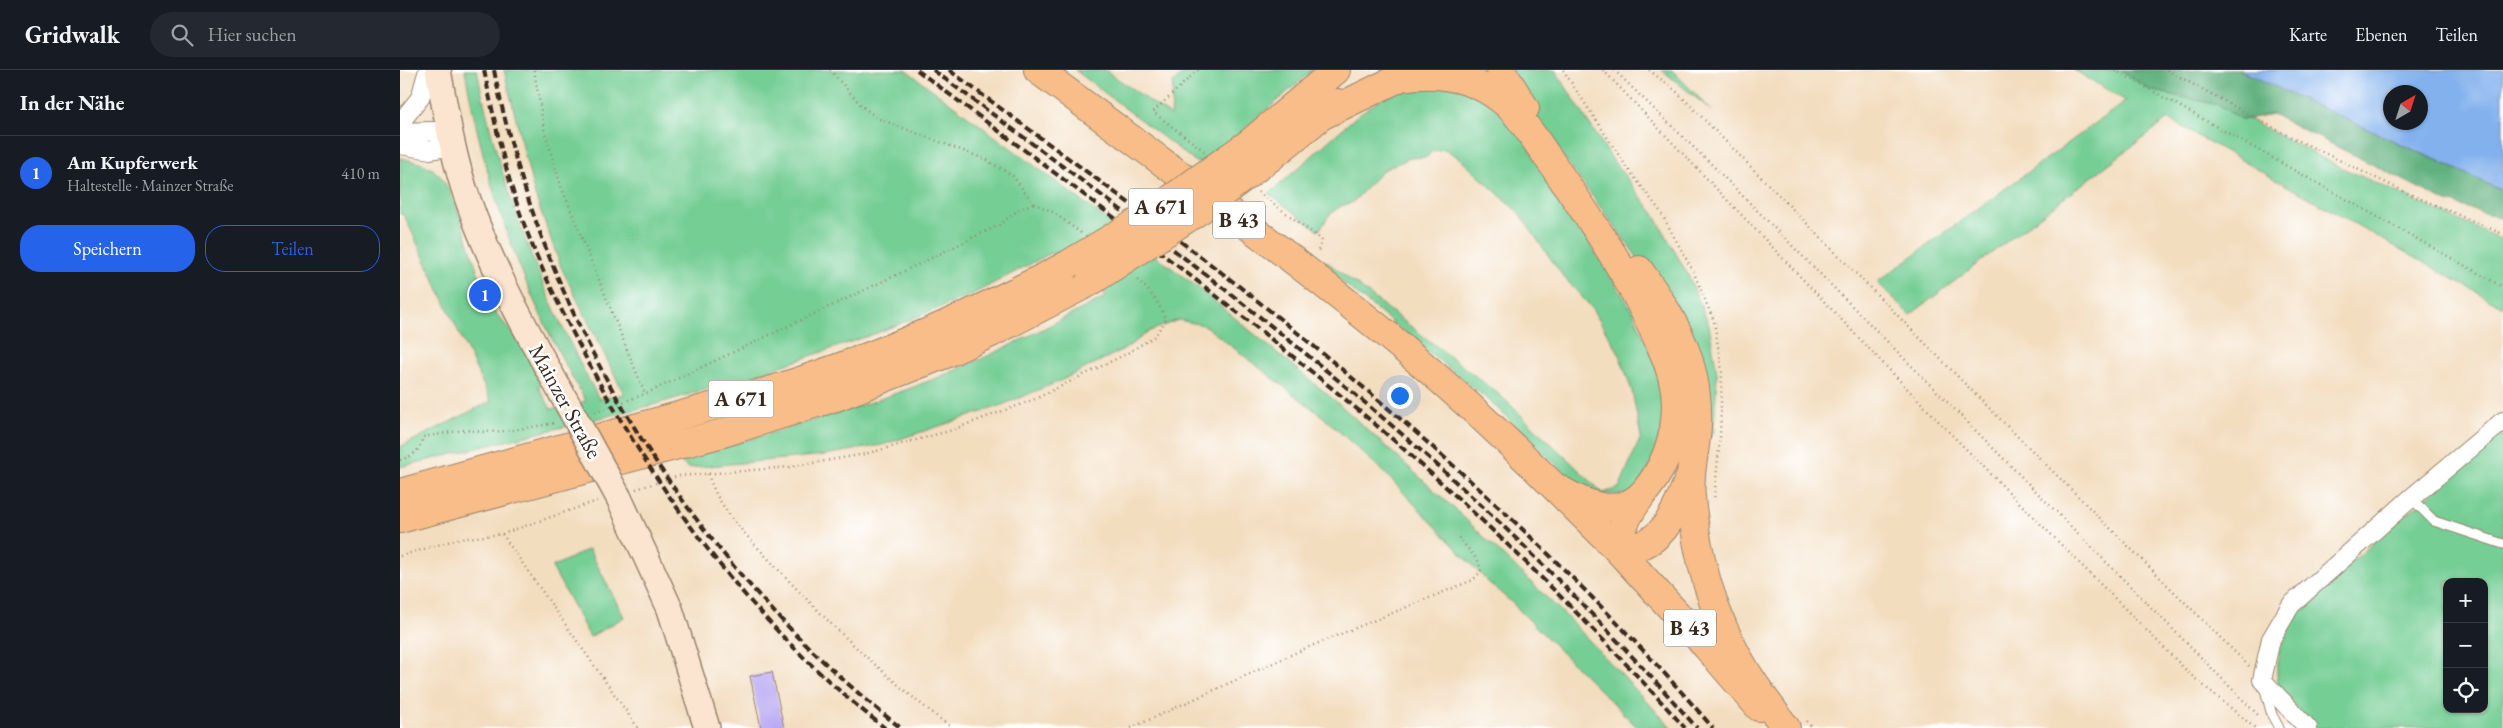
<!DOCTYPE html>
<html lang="de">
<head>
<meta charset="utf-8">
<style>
	body { margin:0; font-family:"EB Garamond",serif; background:#242831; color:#f1f3f6 }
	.controls { position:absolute; right:15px; bottom:15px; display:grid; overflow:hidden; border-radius:10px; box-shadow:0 1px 4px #0004 }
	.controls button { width:45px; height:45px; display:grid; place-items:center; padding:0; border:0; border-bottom:1px solid #363941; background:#171b24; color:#f1f3f6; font:25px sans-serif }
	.compass { position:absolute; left:1983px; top:15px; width:45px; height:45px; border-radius:50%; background:#171b24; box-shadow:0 1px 4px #0004; rotate:39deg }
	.you { position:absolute; left:999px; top:325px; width:18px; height:18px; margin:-12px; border:4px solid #fff; border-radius:50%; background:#1a73e8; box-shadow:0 0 0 8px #1a73e833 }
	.badge { display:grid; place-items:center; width:32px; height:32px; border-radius:50%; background:#2563eb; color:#fff; font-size:16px; font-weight:700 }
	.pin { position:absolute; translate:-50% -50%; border:2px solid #fff; box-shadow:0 1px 5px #0006 }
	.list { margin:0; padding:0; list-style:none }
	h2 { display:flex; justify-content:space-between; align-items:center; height:65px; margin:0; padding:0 20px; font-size:21px }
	h2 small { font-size:16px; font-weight:400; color:#9ea1a6 }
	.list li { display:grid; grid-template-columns:32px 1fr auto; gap:15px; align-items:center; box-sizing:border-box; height:75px; padding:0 20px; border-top:1px solid #363941 }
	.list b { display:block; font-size:19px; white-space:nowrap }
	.list p { margin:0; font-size:16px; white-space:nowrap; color:#9ea1a6 }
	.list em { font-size:16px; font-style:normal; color:#9ea1a6 }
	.actions { display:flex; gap:10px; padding:15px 20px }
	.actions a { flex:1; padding:11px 0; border:1px solid #2563eb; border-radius:20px; text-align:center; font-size:18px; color:#2563eb }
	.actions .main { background:#2563eb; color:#fff }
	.icon { flex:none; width:28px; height:28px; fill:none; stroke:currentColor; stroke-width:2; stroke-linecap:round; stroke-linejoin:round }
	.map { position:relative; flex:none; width:2103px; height:658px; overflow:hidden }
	header { display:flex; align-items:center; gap:30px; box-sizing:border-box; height:70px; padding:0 25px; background:#171b24; border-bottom:1px solid #363941 }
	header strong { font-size:24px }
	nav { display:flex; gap:28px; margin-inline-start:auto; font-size:18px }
	.search { width:350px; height:45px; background:#242831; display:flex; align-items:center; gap:12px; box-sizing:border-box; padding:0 18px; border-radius:28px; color:#9ea1a6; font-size:19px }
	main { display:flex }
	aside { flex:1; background:#171b24 }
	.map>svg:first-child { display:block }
	.green { fill:#75ce94; stroke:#587c59; fill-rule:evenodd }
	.forest { fill:#60b17e; stroke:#4e6e4e }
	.water { fill:#82b1ed; stroke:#5e6e86; fill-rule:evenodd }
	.building { fill:#b7a7f3 }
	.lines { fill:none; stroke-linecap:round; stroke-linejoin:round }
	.service-casing { stroke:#97846e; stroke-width:11 }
	.minor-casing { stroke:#97846e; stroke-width:20 }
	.secondary-casing { stroke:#97846e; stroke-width:28 }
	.primary-casing { stroke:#97846e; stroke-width:30 }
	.trunk-casing { stroke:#97846e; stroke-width:30 }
	.motorway-casing { stroke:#97846e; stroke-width:30 }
	.path { stroke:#97846e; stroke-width:2.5; stroke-dasharray:1 4; stroke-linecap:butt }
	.service { stroke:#fff; stroke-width:9 }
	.minor { stroke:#fff; stroke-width:18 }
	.secondary { stroke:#fce5d0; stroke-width:25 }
	.primary { stroke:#f8bd89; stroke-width:28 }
	.trunk { stroke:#f8bd89; stroke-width:28 }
	.motorway { stroke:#f8bd89; stroke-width:28 }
	.rail { stroke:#3b2a1e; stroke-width:4; stroke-dasharray:8 4; stroke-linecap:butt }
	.secondary-bridge-casing { stroke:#97846e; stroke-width:28; stroke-linecap:butt }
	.motorway-bridge-casing { stroke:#97846e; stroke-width:30; stroke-linecap:butt }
	.secondary-bridge { stroke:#fce5d0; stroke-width:25 }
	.motorway-bridge { stroke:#f8bd89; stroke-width:28 }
	.labels { text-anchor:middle; stroke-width:5; stroke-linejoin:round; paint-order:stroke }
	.shield { fill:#fff; stroke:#766a62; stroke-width:1 }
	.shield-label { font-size:21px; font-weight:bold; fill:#3b2a1e }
	.street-label { font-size:22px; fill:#3b2a1e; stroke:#fff }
</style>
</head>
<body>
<header>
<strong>Gridwalk</strong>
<div class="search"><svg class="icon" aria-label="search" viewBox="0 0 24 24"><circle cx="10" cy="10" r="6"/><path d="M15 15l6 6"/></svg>Hier suchen</div>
<nav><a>Karte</a><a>Ebenen</a><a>Teilen</a></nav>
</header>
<main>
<aside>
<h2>In der Nähe<small></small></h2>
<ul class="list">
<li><span class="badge">1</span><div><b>Am Kupferwerk</b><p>Haltestelle · Mainzer Straße</p></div><em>410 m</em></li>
</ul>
<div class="actions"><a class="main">Speichern</a><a>Teilen</a></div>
</aside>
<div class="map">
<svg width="2103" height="658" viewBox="0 0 2103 658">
	<rect width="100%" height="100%" fill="#fff"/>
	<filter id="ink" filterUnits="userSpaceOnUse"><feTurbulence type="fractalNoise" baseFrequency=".02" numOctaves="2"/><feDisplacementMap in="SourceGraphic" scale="10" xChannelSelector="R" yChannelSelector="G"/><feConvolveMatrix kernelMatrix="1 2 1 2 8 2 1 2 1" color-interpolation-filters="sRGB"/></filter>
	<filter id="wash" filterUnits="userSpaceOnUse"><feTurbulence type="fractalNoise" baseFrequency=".0096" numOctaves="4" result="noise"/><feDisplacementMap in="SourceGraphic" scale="20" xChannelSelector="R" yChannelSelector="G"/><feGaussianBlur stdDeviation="1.12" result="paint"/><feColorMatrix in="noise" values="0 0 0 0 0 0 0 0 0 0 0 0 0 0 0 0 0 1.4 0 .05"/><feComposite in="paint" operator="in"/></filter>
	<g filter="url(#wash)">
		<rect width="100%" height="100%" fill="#f3ddbf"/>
		<path class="green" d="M65,0H77C100,117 142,225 199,329L224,324L161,197L134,122L104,0H506L796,216L938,333L1058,442L1166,546L1272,658H1238L1110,531L1087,511L984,402L922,346L804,255L778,250L750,261L726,278L660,311L597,337L482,375L425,385L288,398L279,390C366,364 455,341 539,307C597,284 652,254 707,226L651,183L573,224L546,235L477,263L364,302L253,335L0,397V377L91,331L4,145L0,144V88C13,91 26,93 36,102C58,120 72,194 86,223L83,225L88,235L91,233L95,242L126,280L141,314L138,316L151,339L186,331C125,229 85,117 65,0Z
			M675,0H705L771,46L773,13L787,0H913L816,83L797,93Z
			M1108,0H1155L1212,89L1254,144L1289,207L1309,255L1317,303L1314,362L1308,369L1248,202L1143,59L1116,16Z
			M1262,0H1272L1312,41Z
			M1674,0H1721L1750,20L1819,35L1842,50L1848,49L1938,96L2103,170V237L1768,49L1510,245L1477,212L1726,31Z
			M1022,11L1077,22L1116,58L1234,243L1262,311L1265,343L1260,377L1234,424L1188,425L1092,333L931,203L926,191L1101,326L1203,423L1219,418L1241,367L1232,321L1218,281L1191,237L1162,205L1118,142L1059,88L1045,79L1032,81L1027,87L1010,88L983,100L953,132L941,136L929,145L919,161L869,124L959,44L991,22Z
			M2103,362V658H1917C1908,648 1888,633 1882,622C1866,589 1890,557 1907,530ZM2047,512H2084V639H2047Z
			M189,479L224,547L190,567L152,497Z"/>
		<path class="forest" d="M1721,0H1840L2103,121V149L2045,131L1872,44L1842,50L1819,35L1750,20Z"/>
		<path class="water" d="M1840,0H2103V121C2016,79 1927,42 1840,0ZM1990,22H2020V52H1990Z"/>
		<g id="blocks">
			<path class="building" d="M372,602L384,658H361L350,606Z"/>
		</g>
	</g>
	<g filter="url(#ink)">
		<use href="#blocks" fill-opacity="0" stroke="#97846e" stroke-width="1"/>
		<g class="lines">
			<g class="service-casing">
				<path id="service" d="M2011,428L2034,451L2103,474
					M1864,616L1872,645L1879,658"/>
			</g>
			<g class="minor-casing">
				<path id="minor" d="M0,53L20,28L28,0
					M0,62L33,61L53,76
					M0,75L31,80L53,76
					M1908,658L1862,610L1871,569L1891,535L2011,428L2103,351"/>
			</g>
			<g class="secondary-casing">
				<path id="secondary" d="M38,0C46,43 53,88 68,130C93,202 131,269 168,335
					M219,428L270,539L307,658"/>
			</g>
			<g class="primary-casing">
				<path id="primary" d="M638,0C772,100 911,198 1037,307C1100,362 1159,421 1218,480"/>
			</g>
			<g class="trunk-casing">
				<path id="trunk" d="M1218,480L1307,577L1359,637"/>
			</g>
			<g class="motorway-casing">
				<path id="motorway" d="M1101,0L1125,38
					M923,45L1001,7C1044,0 1082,9 1113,40C1133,64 1150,91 1168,117C1199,162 1229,207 1252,257C1262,277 1272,299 1275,321C1279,357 1268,393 1246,420C1220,452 1184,434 1157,418
					M851,72L936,0
					M871,87L937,33
					M1239,200C1274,248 1300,294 1297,356C1296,380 1288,403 1291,427C1296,484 1313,547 1343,596C1356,618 1371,638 1386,658
					M0,423L372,320C475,288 572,246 667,195
					M1242,425C1229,442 1220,458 1218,480C1261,479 1274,446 1288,411
					M0,449L323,363L436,327L543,285L593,262L690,212"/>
			</g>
			<path class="path" d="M134,0L144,59L161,116L245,324
				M430,0L462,36L477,48L587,90L613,106L633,133L653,142L681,163
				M798,0L753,42L804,81
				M1163,0L1226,96L1260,141L1294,203L1314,251L1322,301L1320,368L1314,430
				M1203,0L1544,357L1792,606L1855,658
				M1214,0L1314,97L1859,646
				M1249,0L1276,21L1583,332L1849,596
				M1715,0L2103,217
				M1767,0L1885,64L2005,122L2103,164
				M858,122L922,170L917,184
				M195,342L245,324L492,207L599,155L618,140L633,133
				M0,390C13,386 20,381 23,367L64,360L85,362L107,361L156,353
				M308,404C318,439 350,469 375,496C430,555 487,609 552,658
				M236,419L279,406L390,397L465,384L549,361L635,329L726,284L755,266L766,249C759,233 749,219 735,208
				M102,464L197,431
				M0,486L58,469L102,464L238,658
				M1407,651L1412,658
				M731,658L904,579L1073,510L1081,501L1079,492L1058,467"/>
			<use href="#service" class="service"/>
			<use href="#minor" class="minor"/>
			<use href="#secondary" class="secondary"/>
			<use href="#primary" class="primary"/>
			<use href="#trunk" class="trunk"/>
			<use href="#motorway" class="motorway"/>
			<path class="rail" d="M84,0C92,39 100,78 111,115C128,173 157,233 185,286C259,427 357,560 485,658
				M94,0C145,257 294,497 501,658
				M517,0C672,116 828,230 976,355C1084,448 1190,552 1285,658
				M533,0C685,113 839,225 983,348C1095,443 1200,548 1297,658
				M549,0C640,68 732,134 822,203C998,340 1168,490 1313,658"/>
			<g class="secondary-bridge-casing">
				<path id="secondary-bridge" d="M168,335L219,428"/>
			</g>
			<g class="motorway-bridge-casing">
				<path id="motorway-bridge" d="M667,195L743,149L851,72
					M690,212L800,140L871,87"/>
			</g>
			<use href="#secondary-bridge" class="secondary-bridge"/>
			<use href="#motorway-bridge" class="motorway-bridge"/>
		</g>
	</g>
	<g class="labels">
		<g class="shield">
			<rect x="728.5" y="118.5" width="65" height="37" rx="4"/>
			<rect x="813" y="131.5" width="52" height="37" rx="4"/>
			<rect x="308.5" y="310.5" width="65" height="37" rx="4"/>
			<rect x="1264" y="539.5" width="52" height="37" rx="4"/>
		</g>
		<g class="shield-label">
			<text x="761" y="144">A 671</text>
			<text x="839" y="157">B 43</text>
			<text x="341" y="336">A 671</text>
			<text x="1290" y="565">B 43</text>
		</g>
		<g class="street-label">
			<text transform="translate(166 331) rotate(61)" y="8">Mainzer Straße</text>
		</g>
	</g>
</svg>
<div class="controls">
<button>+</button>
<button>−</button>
<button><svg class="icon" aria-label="locate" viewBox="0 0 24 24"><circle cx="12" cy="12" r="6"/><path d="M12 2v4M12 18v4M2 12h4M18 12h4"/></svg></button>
</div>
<svg class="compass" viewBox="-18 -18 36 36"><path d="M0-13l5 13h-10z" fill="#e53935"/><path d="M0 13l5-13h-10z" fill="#9ea1a6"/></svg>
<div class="you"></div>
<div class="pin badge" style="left:85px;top:225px">1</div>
</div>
</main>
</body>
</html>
